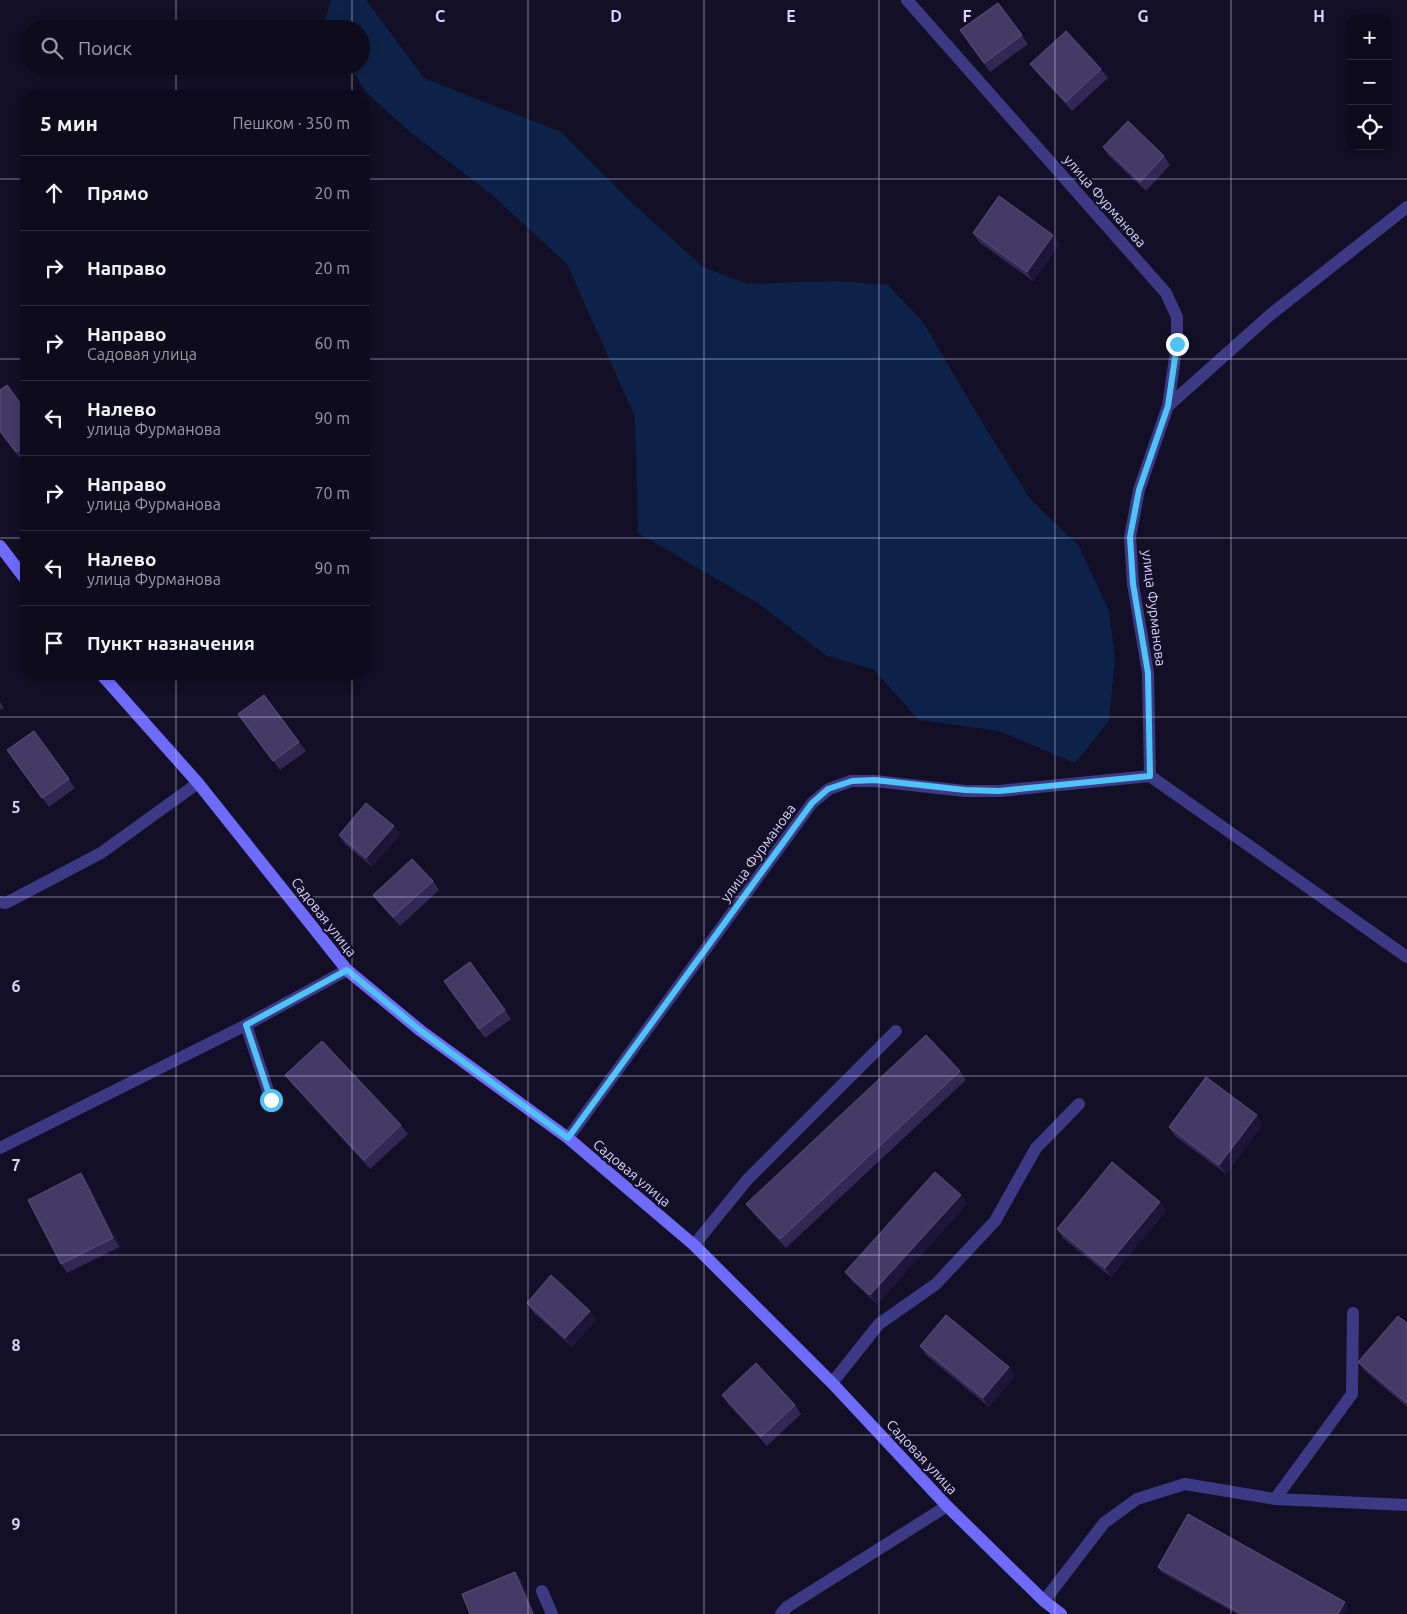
<!DOCTYPE html>
<html lang="ru">
<head>
<meta charset="utf-8">
<style>
	body { margin:0; font-family:Ubuntu,sans-serif; background:#171425; color:#f1f3f6 }
	.controls { position:absolute; right:15px; top:15px; display:grid; overflow:hidden; border-radius:10px; box-shadow:0 2px 8px #0003 }
	.controls button { width:45px; height:45px; display:grid; place-items:center; padding:0; border:0; border-bottom:1px solid #2e2b3b; background:#0e0b1c; color:#f1f3f6; font:25px sans-serif }
	.stop { position:absolute; width:15px; height:15px; margin:-11px; border:4px solid #4fc3f7; border-radius:50%; background:#fff }
	.stop.end { background:#4fc3f7; border-color:#fff; box-shadow:0 1px 5px #0008 }
	.list { margin:0; padding:0; list-style:none }
	h2 { display:flex; justify-content:space-between; align-items:center; height:65px; margin:0; padding:0 20px; font-size:21px }
	h2 small { font-size:16px; font-weight:400; color:#9b9ba3 }
	.list li { display:grid; grid-template-columns:32px 1fr auto; gap:15px; align-items:center; box-sizing:border-box; height:75px; padding:0 20px; border-top:1px solid #2e2b3b }
	.list b { display:block; font-size:19px; white-space:nowrap }
	.list p { margin:0; font-size:16px; white-space:nowrap; color:#9b9ba3 }
	.list em { font-size:16px; font-style:normal; color:#9b9ba3 }
	.icon { flex:none; width:28px; height:28px; fill:none; stroke:currentColor; stroke-width:2; stroke-linecap:round; stroke-linejoin:round }
	.map { position:relative; flex:none; width:1407px; height:1614px; overflow:hidden }
	.search { position:absolute; background:#0e0b1c; box-shadow:0 2px 8px #0003; left:20px; top:20px; width:350px; height:55px; display:flex; align-items:center; gap:12px; box-sizing:border-box; padding:0 18px; border-radius:28px; color:#9b9ba3; font-size:19px }
	.panel { position:absolute; background:#0e0b1c; box-shadow:0 2px 8px #0003; left:20px; top:90px; width:350px; height:590px; border-radius:20px }
	.map>svg:first-child { display:block }
	.water { fill:#0c2248 }
	.lines { fill:none; stroke-linecap:round; stroke-linejoin:round }
	.lane { stroke:#3d3a85; stroke-width:12 }
	.street { stroke:#3d3a85; stroke-width:12 }
	.secondary { stroke:#6f6bff; stroke-width:12 }
	.wall { fill:#312854 }
	.shaded-wall { fill:#1d163a }
	.building { fill:#433a66; stroke:#5a527e }
	.route { stroke:#4fc3f7; stroke-width:6 }
	.grid { fill:none; stroke:#d9d4ff; stroke-width:1; stroke-opacity:0.55 }
	.labels { text-anchor:middle; stroke-width:4.5; stroke-linejoin:round; paint-order:stroke }
	.street-label { font-size:14px; fill:#d9d4ff; stroke:#130f26 }
	.grid-label { font-size:16px; text-anchor:middle; font-weight:bold; fill:#d9d4ff; stroke:#130f26; stroke-width:4.5; stroke-linejoin:round; paint-order:stroke }
</style>
</head>
<body>
<div class="map">
<svg width="1407" height="1614" viewBox="0 0 1407 1614">
	<rect width="100%" height="100%" fill="#130f26"/>
	<path class="water" d="M331,0H366L424,78L561,132L631,202L703,267L748,284L837,281L888,285L923,322L982,422L1030,499L1079,546L1109,611L1115,658L1109,721L1075,763L999,731L919,720L873,669L827,656L756,602L638,533L635,417L567,264L491,194L410,132L366,92L350,66H361V29H328L324,22Z"/>
	<g class="lines">
		<path class="lane" d="M246,1025L271,1100
			M694,1245L747,1180L896,1031
			M832,1383L879,1324L936,1284L995,1221L1036,1148L1079,1104
			M1275,1499L1352,1394L1353,1313
			M542,1591L552,1614
			M1044,1601L1104,1523L1137,1499L1185,1484L1275,1499L1407,1505
			M781,1614L787,1607L947,1506"/>
		<path class="street" d="M1168,406L1270,315L1407,207
			M1150,776L1407,957
			M0,902L6,903L101,853L198,783
			M568,1138L812,803L829,789L851,781H875L965,791H999L1150,776L1148,673L1133,584L1130,537L1139,490L1168,406L1177,344V317L1166,293L907,0
			M0,1148L246,1025L347,970"/>
		<path class="secondary" d="M0,546L26,580
			M101,674L198,783L347,970L421,1031L568,1138L694,1245L832,1383L947,1506L1044,1601L1061,1614"/>
	</g>
	<path class="wall" d="M998,3L1028,44L990,72L960,30Z
		M1030,64L1101,69L1108,78L1072,111L1037,73Z
		M1103,147L1164,156L1170,165L1146,191L1109,156Z
		M973,233L1060,244L1033,281L979,242Z
		M26,411V458L22,461L0,432Z
		M0,702L4,708L0,710Z
		M244,723L299,742L306,751L280,770Z
		M34,731L75,788L49,807L13,759Z
		M394,826L400,835L372,867L345,844L339,835Z
		M433,881L439,890L400,926L380,904L373,895Z
		M450,990L505,1010L511,1019L485,1038Z
		M960,1071L966,1080L786,1248L753,1213L746,1204Z
		M285,1075L401,1125L408,1134L370,1169L292,1084Z
		M1263,1124L1226,1174L1175,1136L1169,1127Z
		M87,1182L120,1247L67,1273L61,1264Z
		M961,1195L967,1204L877,1304L852,1281L845,1272Z
		M1160,1202L1166,1211L1111,1277L1063,1238L1057,1229Z
		M527,1303L590,1311L596,1320L572,1347L533,1312Z
		M1407,1323V1407L1365,1371L1358,1362Z
		M920,1346L1009,1367L1015,1376L989,1407L926,1355Z
		M722,1395L795,1405L801,1414L767,1446L728,1404Z
		M1158,1567L1348,1606L1344,1614H1237L1161,1572Z"/>
	<path class="shaded-wall" d="M1053,235L1060,244L1033,281L1027,272Z
		M394,826L400,835L372,867L366,858Z
		M1257,1115L1263,1124L1226,1174L1219,1165Z
		M81,1173L87,1182L120,1247L113,1238Z
		M961,1195L967,1204L877,1304L870,1295Z
		M1160,1202L1166,1211L1111,1277L1105,1268Z
		M590,1311L596,1320L572,1347L565,1338Z
		M1009,1367L1015,1376L989,1407L983,1398Z
		M515,1572L522,1581L535,1614H533Z
		M1345,1602L1348,1606L1344,1614H1338Z"/>
	<path class="building" d="M998,3L1022,35L984,63L960,30Z
		M1066,31L1101,69L1066,102L1030,64Z
		M1128,121L1164,156L1140,182L1103,147Z
		M999,196L1053,235L1027,272L973,233Z
		M7,385L26,411V445L16,452L0,431V390Z
		M264,695L299,742L273,761L238,714Z
		M34,731L69,779L42,798L7,750Z
		M366,803L394,826L366,858L339,835Z
		M412,859L433,881L393,917L373,895Z
		M470,962L505,1010L479,1029L444,981Z
		M926,1035L960,1071L780,1239L746,1204Z
		M322,1041L401,1125L364,1160L285,1075Z
		M1206,1077L1257,1115L1219,1165L1169,1127Z
		M1112,1162L1160,1202L1105,1268L1057,1229Z
		M935,1172L961,1195L870,1295L845,1272Z
		M81,1173L113,1238L61,1264L28,1200Z
		M551,1275L590,1311L565,1338L527,1303Z
		M946,1315L1009,1367L983,1398L920,1346Z
		M1398,1316L1407,1323V1403L1358,1362Z
		M756,1363L795,1405L761,1437L722,1395Z
		M1188,1514L1345,1602L1338,1614H1242L1158,1567Z
		M515,1572L533,1614H470L462,1594Z"/>
	<g class="lines">
		<path class="route" d="M271,1100L246,1025L347,970L421,1031L568,1138L812,803L828,789L852,781L875,780L965,790L999,791L1150,776L1148,673L1133,584L1130,537L1139,490L1168,406L1177,344"/>
	</g>
	<path class="grid" d="M176,0V29M352,0V29M528,0V1614M704,0V1614M879,0V1614M1055,0V1614M1231,0V1614M176,66V96M352,66V96M0,179H26M364,179H1407M0,359H26M364,359H1407M0,538H26M364,538H1407M176,674V1614M352,674V1614M0,717H1407M0,897H1407M0,1076H1407M0,1255H1407M0,1435H1407"/>
	<g class="labels">
		<g class="street-label">
			<text transform="translate(1105 201) rotate(49)" y="5">улица Фурманова</text>
			<text transform="translate(1154 608) rotate(83)" y="5">улица Фурманова</text>
			<text transform="translate(758 853) rotate(-54)" y="5">улица Фурманова</text>
			<text transform="translate(324 917) rotate(52)" y="5">Садовая улица</text>
			<text transform="translate(632 1173) rotate(40)" y="5">Садовая улица</text>
			<text transform="translate(922 1457) rotate(47)" y="5">Садовая улица</text>
		</g>
	</g>
	<g class="grid-label">
		<text x="440" y="22">C</text>
		<text x="616" y="22">D</text>
		<text x="791" y="22">E</text>
		<text x="967" y="22">F</text>
		<text x="1143" y="22">G</text>
		<text x="1319" y="22">H</text>
		<text x="16" y="813">5</text>
		<text x="16" y="992">6</text>
		<text x="16" y="1171">7</text>
		<text x="16" y="1351">8</text>
		<text x="16" y="1530">9</text>
	</g>
</svg>
<div class="controls">
<button>+</button>
<button>−</button>
<button><svg class="icon" aria-label="locate" viewBox="0 0 24 24"><circle cx="12" cy="12" r="6"/><path d="M12 2v4M12 18v4M2 12h4M18 12h4"/></svg></button>
</div>
<div class="stop" style="left:271px;top:1100px"></div>
<div class="stop end" style="left:1177px;top:344px"></div>
<div class="search"><svg class="icon" aria-label="search" viewBox="0 0 24 24"><circle cx="10" cy="10" r="6"/><path d="M15 15l6 6"/></svg>Поиск</div>
<section class="panel">
<h2>5 мин<small>Пешком · 350 m</small></h2>
<ul class="list">
<li><svg class="icon" aria-label="ahead" viewBox="0 0 24 24"><path d="M12 20V5M6 11l6-6 6 6"/></svg><div><b>Прямо</b></div><em>20 m</em></li>
<li><svg class="icon" aria-label="right" viewBox="0 0 24 24"><path d="M7 20v-9h11M14 6l5 5-5 5"/></svg><div><b>Направо</b></div><em>20 m</em></li>
<li><svg class="icon" aria-label="right" viewBox="0 0 24 24"><path d="M7 20v-9h11M14 6l5 5-5 5"/></svg><div><b>Направо</b><p>Садовая улица</p></div><em>60 m</em></li>
<li><svg class="icon" aria-label="left" viewBox="0 0 24 24"><path d="M17 20v-9H6M10 6l-5 5 5 5"/></svg><div><b>Налево</b><p>улица Фурманова</p></div><em>90 m</em></li>
<li><svg class="icon" aria-label="right" viewBox="0 0 24 24"><path d="M7 20v-9h11M14 6l5 5-5 5"/></svg><div><b>Направо</b><p>улица Фурманова</p></div><em>70 m</em></li>
<li><svg class="icon" aria-label="left" viewBox="0 0 24 24"><path d="M17 20v-9H6M10 6l-5 5 5 5"/></svg><div><b>Налево</b><p>улица Фурманова</p></div><em>90 m</em></li>
<li><svg class="icon" aria-label="arrive" viewBox="0 0 24 24"><path d="M6 21V4h12l-3 4 3 4H6"/></svg><div><b>Пункт назначения</b></div></li>
</ul>
</section>
</div>
</body>
</html>
